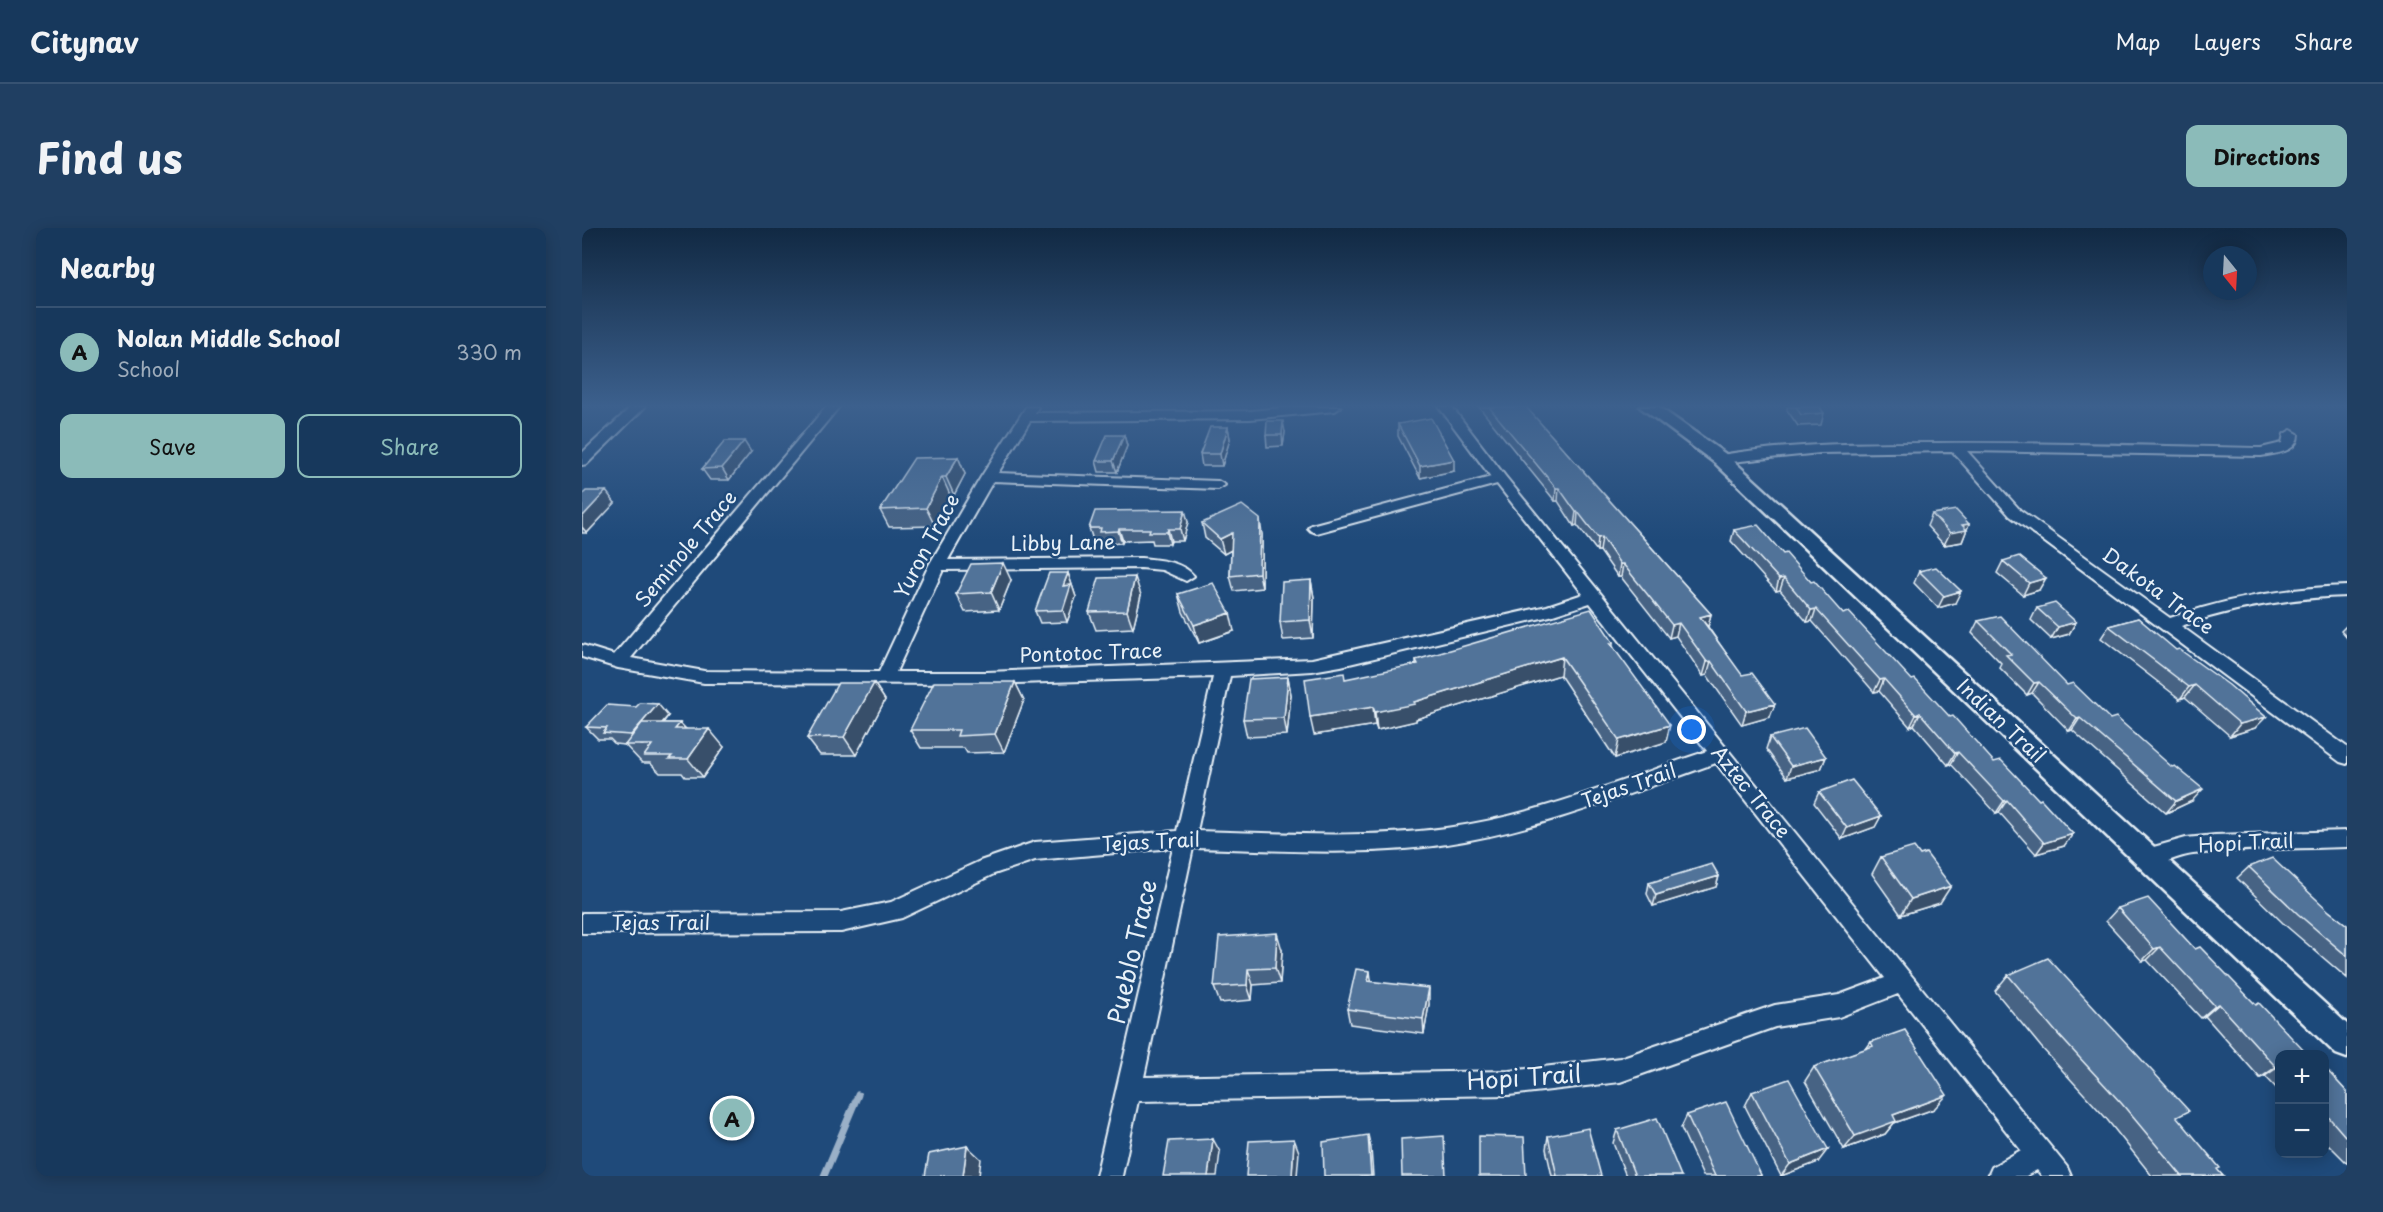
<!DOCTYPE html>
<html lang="en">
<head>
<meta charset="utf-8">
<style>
	body { margin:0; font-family:"Playpen Sans",sans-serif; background:#203f62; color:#f1f3f6 }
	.controls { position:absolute; right:18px; bottom:18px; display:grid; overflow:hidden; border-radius:12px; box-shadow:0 3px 15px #0003 }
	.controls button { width:54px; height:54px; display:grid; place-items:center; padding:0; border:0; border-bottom:2px solid #365272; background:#17385c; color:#f1f3f6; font:30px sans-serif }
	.compass { position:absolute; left:1621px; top:18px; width:54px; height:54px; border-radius:50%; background:#17385c; box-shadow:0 3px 15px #0003; rotate:162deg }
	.you { position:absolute; left:1110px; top:502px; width:21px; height:21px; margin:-15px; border:4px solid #fff; border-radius:50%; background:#1a73e8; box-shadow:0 0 0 9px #1a73e833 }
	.badge { display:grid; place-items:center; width:39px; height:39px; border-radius:50%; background:#8bbbb9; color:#111; font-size:20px; font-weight:700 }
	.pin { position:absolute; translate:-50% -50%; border:3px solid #fff; box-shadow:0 2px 6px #0006 }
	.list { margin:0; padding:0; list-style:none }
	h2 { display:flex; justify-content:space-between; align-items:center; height:78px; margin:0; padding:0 24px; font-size:26px }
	h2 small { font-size:20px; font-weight:400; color:#9eacbb }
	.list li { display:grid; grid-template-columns:39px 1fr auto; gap:18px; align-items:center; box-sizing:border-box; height:90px; padding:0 24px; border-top:2px solid #365272 }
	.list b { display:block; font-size:22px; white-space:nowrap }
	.list p { margin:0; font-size:20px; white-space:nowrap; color:#9eacbb }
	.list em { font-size:20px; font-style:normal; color:#9eacbb }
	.actions { display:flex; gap:12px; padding:18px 24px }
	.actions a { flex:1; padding:14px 0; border:2px solid #8bbbb9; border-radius:12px; text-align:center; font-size:21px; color:#8bbbb9 }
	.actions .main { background:#8bbbb9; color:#111 }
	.map { position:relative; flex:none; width:1765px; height:948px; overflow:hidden; border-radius:12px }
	header { display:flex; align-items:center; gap:36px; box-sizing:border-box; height:84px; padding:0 30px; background:#17385c; border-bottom:2px solid #365272 }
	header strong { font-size:28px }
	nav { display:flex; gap:33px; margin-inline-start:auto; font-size:21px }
	.intro { display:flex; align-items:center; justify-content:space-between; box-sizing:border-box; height:144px; padding:0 36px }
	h1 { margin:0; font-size:42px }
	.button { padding:15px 27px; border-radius:12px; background:#8bbbb9; color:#111; font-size:21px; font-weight:700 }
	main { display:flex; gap:36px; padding:0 36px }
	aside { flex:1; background:#17385c; border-radius:12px; box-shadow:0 3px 15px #0003 }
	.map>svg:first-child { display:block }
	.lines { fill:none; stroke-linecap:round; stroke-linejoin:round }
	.stream { stroke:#9ab0c7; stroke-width:7 }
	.minor-casing { stroke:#e8f1f8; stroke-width:4 }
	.tertiary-casing { stroke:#e8f1f8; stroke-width:5 }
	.minor { fill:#1f4a7a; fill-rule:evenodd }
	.tertiary { fill:#1f4a7a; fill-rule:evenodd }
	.wall { fill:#466384; stroke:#e8f1f8; stroke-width:1.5 }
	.shaded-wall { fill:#39506b; stroke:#e8f1f8; stroke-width:1.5 }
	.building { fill:#517399; stroke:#e8f1f8; stroke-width:1.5 }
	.labels { text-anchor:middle; stroke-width:5; stroke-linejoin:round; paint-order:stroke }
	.street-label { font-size:20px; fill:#e8f1f8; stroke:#1f4a7a }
	.near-street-label { font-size:24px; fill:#e8f1f8; stroke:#1f4a7a }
</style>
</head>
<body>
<header>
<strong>Citynav</strong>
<nav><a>Map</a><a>Layers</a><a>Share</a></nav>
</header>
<div class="intro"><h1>Find us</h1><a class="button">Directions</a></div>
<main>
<aside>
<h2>Nearby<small></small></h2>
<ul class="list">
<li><span class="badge">A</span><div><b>Nolan Middle School</b><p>School</p></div><em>330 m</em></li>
</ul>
<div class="actions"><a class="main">Save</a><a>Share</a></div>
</aside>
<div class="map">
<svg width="1765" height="948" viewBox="0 0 1765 948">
	<rect width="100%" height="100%" fill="#1f4a7a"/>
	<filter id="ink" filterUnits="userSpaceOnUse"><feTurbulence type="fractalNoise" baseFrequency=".0167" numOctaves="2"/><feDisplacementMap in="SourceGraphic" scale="12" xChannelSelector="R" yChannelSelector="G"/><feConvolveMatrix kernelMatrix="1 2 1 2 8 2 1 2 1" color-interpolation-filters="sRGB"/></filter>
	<g filter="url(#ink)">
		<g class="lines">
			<path class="stream" d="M242,948L276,867"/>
			<g class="minor-casing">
				<path id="minor" d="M49,179H63L5,236L0,237V225Z
					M244,179H257L49,430L122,443L297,444L347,337L399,249L444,179H456L453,185L668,183L710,179H759L753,183L668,191L448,193L416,245L636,253L643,257L636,261L411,253L366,332L559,330C577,332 600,333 612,348L604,353L580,342L559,340L361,342L314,444H405L730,431L965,378L1001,366L915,256L734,305L729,303L726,300L729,297L909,249L857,179H870L923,248L1485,939L1489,948H1460L1455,942L1444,948H1406L1410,939L1439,922L1316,766L1257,789L1193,799L1038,854L927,867L556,873L540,948H514L591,620L453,632L412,646L320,690L259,704L0,705V685L259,684L309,674L398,633L453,614L595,603L631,449L405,456L122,455L36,440L0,429V417L32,427ZM1008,375L1125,523C1039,552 954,588 864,600C782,611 698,605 615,603L648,448L730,443L759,438L968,388ZM1134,535L1303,750L1257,767L1193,777L1038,830L927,843L562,849L611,620C695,622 782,629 865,616C958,602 1046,566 1134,535Z
					M1709,202L1716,206C1716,225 1694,225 1679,228L1385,223L1438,282L1588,390C1646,370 1704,360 1765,358V368C1708,370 1653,379 1599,398L1765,519V536L1758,534L1428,288L1370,223L1238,225L1139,235L1132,231L1139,227C1211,215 1284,215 1356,215C1464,214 1571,218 1679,220L1700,215L1702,206Z
					M1765,603V619C1714,621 1662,620 1611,626C1594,628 1573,641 1557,635L1554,629L1557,623L1604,610L1633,607Z"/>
			</g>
			<g class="tertiary-casing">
				<path id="tertiary" d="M1058,179H1077L1145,227L1765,796V830L1754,826L1133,235Z"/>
			</g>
			<use href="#minor" class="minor"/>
			<use href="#tertiary" class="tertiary"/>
		</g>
		<path class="wall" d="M897,179H944L1129,386L1126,399L1188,489L1160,497L1125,447L1121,448L1094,408L1087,410L1039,349H1036L1018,323H1015L995,297L992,298L976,273H973Z
			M1205,179H1238L1242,185L1239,197L1216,198L1205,182Z
			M816,196L872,243L838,250L816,208Z
			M646,199L648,211L640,238H620L618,226Z
			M703,204L701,218L685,219L684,207Z
			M542,207L545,218L535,244H517L514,233Z
			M169,224L147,252H128L120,241Z
			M376,229L383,246L372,267H368L353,298L307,299L298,282Z
			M0,267L33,275L5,305H0Z
			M1350,286L1387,296L1380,314L1362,317L1345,298Z
			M606,294L601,313H589L588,316H571L570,312L541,313L540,315L522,316L521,312H511L507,300Z
			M620,295L680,306V360L652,363L648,348L649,322L642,326L623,310Z
			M1152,302L1201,326L1261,386L1482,618L1454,626L1417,584L1414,585L1369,536L1366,537L1332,497L1328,499L1297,463L1292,464L1230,393L1225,394L1198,362L1194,363L1149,313Z
			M1421,333L1457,362L1441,367L1415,345Z
			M1337,343L1373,375L1356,380L1332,355Z
			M486,345L494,369L485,394L458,395L453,383Z
			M429,352L417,382L383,384L374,366Z
			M729,352L732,370L731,410L701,412L698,394Z
			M596,366L652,403L617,415L601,384Z
			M559,367L551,400L514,402L507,384Z
			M1455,380L1494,394L1487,406L1469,411L1449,392Z
			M1556,390L1673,500L1648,508L1603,469L1598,471L1519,410L1527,398Z
			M1396,393L1485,457L1610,573L1584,585L1490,502L1487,503L1450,465L1445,467L1417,439L1419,435L1390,405Z
			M1765,397V410L1759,403Z
			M1031,414V418L1084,514L1033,530L978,447L834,491V493L795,502L793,497L732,507L834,436V432Z
			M706,449L709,467L705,507L665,509L661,491Z
			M433,454L442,472L422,524L385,525L382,520H339L328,502Z
			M292,455L303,472L274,527H238L225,510Z
			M86,488L81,495H98L104,501L142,519L121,549H103L100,545H78L68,535H60L43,517L33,516L28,511H16L4,499Z
			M1188,509L1244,529L1239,541L1205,550L1184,521Z
			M1237,564L1299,588L1293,599L1260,611L1232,575Z
			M1299,629L1358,675L1319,687L1290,646Z
			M1667,639L1748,684L1765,697V750L1703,697L1655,650Z
			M1137,648L1134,659L1071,678L1065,666L1067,655Z
			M1536,680L1698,826V864L1683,848L1678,850L1623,788L1619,790L1565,732L1560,733L1524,693Z
			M700,722L698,755L671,757L670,772L638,775L632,759Z
			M1426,747L1596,891L1635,942L1641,948H1570L1523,889L1459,819L1413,763Z
			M790,753L847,776L842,806L768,796L765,781Z
			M1289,814L1352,881L1312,895L1303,906L1262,921L1223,853L1232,839L1284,821Z
			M1743,840L1765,864V935L1747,917L1745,918L1743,914Z
			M1170,864L1236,934L1199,948L1163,878Z
			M1105,887L1179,947V948H1121L1099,900Z
			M1035,902L1099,948H1044L1031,915Z
			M966,908L1019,948H970L964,921Z"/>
		<path class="shaded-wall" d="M701,193L703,204L701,218L700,207Z
			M646,199L648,211L640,238L638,226Z
			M542,207L545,218L535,244L531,233Z
			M162,213L169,224L147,252L140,240Z
			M376,229L383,246L372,267L364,249Z
			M872,232V243L838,250V238Z
			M360,249L368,267L353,298L344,280Z
			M974,260H977L976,273H973Z
			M24,263L33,275L5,305L0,299V289Z
			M603,282L606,294L601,313L598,301Z
			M994,284H996L995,297L992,298Z
			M678,291L680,306V360L677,345Z
			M1387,296L1380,314L1362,317L1368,305L1380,297Z
			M537,301L541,313L540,315L536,303Z
			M586,301L589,313L588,316L585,304Z
			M650,305L653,320L642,326L638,311Z
			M1020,309L1018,323H1015L1016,310Z
			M421,335L429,352L417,382L409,364Z
			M1038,336H1041L1039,349H1036Z
			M486,345L494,369L485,394L481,382V358Z
			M553,349L559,367L551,400L545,383Z
			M1202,350L1198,362L1194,363L1197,351Z
			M1464,350L1457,362L1441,367L1447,355Z
			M729,352L732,370L731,410L728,392Z
			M1379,363L1373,375L1356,380L1362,368Z
			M1234,381L1230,393L1225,394L1229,382Z
			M648,385L652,403L617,415L612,397Z
			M1129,386L1126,399L1118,389Z
			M1494,394L1487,406L1469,411L1476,399Z
			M1097,395L1094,408L1087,410L1090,397Z
			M980,429L978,447L834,491V493L795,502L793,484L832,474Z
			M1129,433L1125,447L1121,448L1125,434Z
			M706,449L709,467L705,507L702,490Z
			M1302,451L1297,463L1292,464L1298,452Z
			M433,454L442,472L422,524L413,506Z
			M1457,454L1450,465L1445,467L1452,455Z
			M292,455L303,472L274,527L262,509Z
			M1613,457L1603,469L1598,471L1607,459Z
			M76,476L86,488L61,517H59L49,507Z
			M1193,476L1188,489L1160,497L1164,483Z
			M791,479L793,497L732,507L728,489Z
			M1338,485L1332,497L1328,499L1334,487Z
			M1684,489L1673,500L1648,508L1658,496Z
			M1498,490L1490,502L1487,503L1495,491Z
			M98,495L114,513L93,501Z
			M1088,497L1084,514L1033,530L1037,512Z
			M127,501L142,519L121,549L106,531Z
			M1376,524L1369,536L1366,537L1373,525Z
			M1244,529L1239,541L1205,550L1209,538Z
			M1621,561L1610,573L1584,585L1594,573Z
			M1425,572L1417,584L1414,585L1422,573Z
			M1299,588L1293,599L1260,611L1265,600Z
			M1491,606L1482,618L1454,626L1462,615Z
			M1137,648L1134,659L1071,678L1074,667Z
			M1369,658L1358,675L1319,687L1329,671Z
			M695,705L700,722L698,755L693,740Z
			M1578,719L1565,732L1560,733L1572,721Z
			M666,741L671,757L670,772L665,757Z
			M788,743L790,759L786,753Z
			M847,760V776L842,806L841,791Z
			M1637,776L1623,788L1619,790L1633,778Z
			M1698,838L1683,848L1678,850L1694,839Z
			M1365,867L1352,881L1312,895L1303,906L1262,921L1273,908L1311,887Z
			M786,907L789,920L791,948H789Z
			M631,911L638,924L635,948H626Z
			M712,911L717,924L715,948H710Z
			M385,918L399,931L397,948H381Z
			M1246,921L1236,934L1199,948L1208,936Z"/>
		<path class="building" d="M907,179H944L1129,386L1118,389L1160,447L1170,445L1193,476L1164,483L1129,433L1125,434L1097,395L1090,397L1041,336H1038L1020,309L1016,310L996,284H994L977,260H974Z
			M1214,179H1238L1242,185L1219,187Z
			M849,190L872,232L838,238L816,196Z
			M685,193H701L700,207H684Z
			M628,199H646L638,226H618Z
			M525,207H542L531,233H514Z
			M143,213H162L140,240L120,241Z
			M376,229L364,249H360L344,280L298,282L332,230Z
			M4,263H24L0,289V267Z
			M660,277L678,291L677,345L648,348L650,305L638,311L620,295Z
			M603,282L598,301H586L585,304H567L568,301H537L536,303L518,304L519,300H507L513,283Z
			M1374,282L1387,296L1380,297L1385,302L1368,305L1350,286Z
			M1176,297L1201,326L1204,325L1229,354L1232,353L1261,386L1267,384L1330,452L1333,451L1368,489L1371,488L1412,534L1419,532L1457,572L1459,571L1491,606L1462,615L1425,572L1422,573L1376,524L1373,525L1338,485L1334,487L1302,451L1298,452L1234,381L1229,382L1202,350L1197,351L1152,302Z
			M1437,328L1464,350L1447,355L1421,333Z
			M421,335L409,364L374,366L389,336Z
			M1354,339L1379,363L1362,368L1337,343Z
			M467,345H486L481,358L489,357L481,382L453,383Z
			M553,349L545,383L507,384L517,350Z
			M729,352L728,392L698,394L700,354Z
			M631,355L648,385L612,397L596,366Z
			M1473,375L1494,394L1476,399L1455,380Z
			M1009,381L1031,414L1028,415L1088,497L1037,512L980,429L832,474L833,476L793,484L791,479L728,489L723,451L762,445L763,451L836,436L834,432Z
			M1418,388L1485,457L1491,455L1528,491L1534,489L1590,539L1593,538L1621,561L1594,573L1498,490L1495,491L1457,454L1452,455L1424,427L1429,426L1396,393Z
			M1556,390L1594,422L1597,421L1647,457L1684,489L1658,496L1613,457L1607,459L1527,398Z
			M706,449L702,490L661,491L667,451Z
			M352,454H433L413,506L375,508L377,502H328Z
			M256,455H292L262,509L225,510Z
			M58,475L76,476L49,507L21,505L25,500L4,499L25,477L54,479Z
			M60,495H98L93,501H127L106,531H87L90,528H62L70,517H43Z
			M1223,500L1244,529L1209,538L1188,509Z
			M1270,552L1299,588L1265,600L1237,564Z
			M1332,619L1338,627L1344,625L1369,658L1329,671L1299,629Z
			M1690,630L1748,684L1765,697V728L1716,686L1667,639Z
			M1130,636L1137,648L1074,667L1067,655Z
			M1566,670L1613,721L1618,719L1674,777L1677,775L1725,826H1698V837L1694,839L1637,776L1633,778L1578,719L1572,721L1536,680Z
			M695,705L693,740L666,741L665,757L632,759L637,709Z
			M1466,730L1607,883L1595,889L1638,940L1635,941L1641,948H1600L1540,876L1474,804L1426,747Z
			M774,741L788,743L786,753L847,760L841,791L765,781Z
			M1323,802L1365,867L1311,887L1314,893L1273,908L1232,839L1291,818L1289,814Z
			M1743,840L1765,864V907L1763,908L1743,885Z
			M1207,851L1246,921L1208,936L1170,864Z
			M1144,874L1179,947L1176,948H1133L1105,887Z
			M1075,890L1099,948H1053L1035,902Z
			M1006,900L1019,948H975L966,908Z
			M786,907L789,948H742L741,914Z
			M862,908L864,948H820L819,911Z
			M897,908L942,909L944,948H897Z
			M631,911L626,948H581L587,913Z
			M712,911L710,948H664L667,913Z
			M385,918L381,948H343L347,926Z"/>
	</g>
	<linearGradient id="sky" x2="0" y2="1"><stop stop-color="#112943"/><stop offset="0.57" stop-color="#3c608d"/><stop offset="1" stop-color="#3c608d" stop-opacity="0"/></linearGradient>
	<rect width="1765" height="312" fill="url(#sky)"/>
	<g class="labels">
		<g class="street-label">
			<text transform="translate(481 315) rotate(-1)" y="7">Libby Lane</text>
			<text transform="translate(345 318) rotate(-62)" y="7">Yuron Trace</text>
			<text transform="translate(104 321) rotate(-50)" y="7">Seminole Trace</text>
			<text transform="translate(1576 363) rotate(36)" y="7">Dakota Trace</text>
			<text transform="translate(509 425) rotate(-2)" y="7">Pontotoc Trace</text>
			<text transform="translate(1419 493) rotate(43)" y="7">Indian Trail</text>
			<text transform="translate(1047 558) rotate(-19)" y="7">Tejas Trail</text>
			<text transform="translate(1169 564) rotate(51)" y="7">Aztec Trace</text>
			<text transform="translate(569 614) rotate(-3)" y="7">Tejas Trail</text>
			<text transform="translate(1664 615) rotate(-3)" y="7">Hopi Trail</text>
			<text x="79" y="702">Tejas Trail</text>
		</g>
		<g class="near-street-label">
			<text transform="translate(551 724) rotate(-77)" y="8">Pueblo Trace</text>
			<text transform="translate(942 850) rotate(-4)" y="8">Hopi Trail</text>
		</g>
	</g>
</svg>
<div class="controls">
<button>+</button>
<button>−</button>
</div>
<svg class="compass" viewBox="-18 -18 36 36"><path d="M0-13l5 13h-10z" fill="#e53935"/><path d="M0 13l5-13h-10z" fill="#9eacbb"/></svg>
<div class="you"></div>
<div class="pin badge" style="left:150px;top:890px">A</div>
</div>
</main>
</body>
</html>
